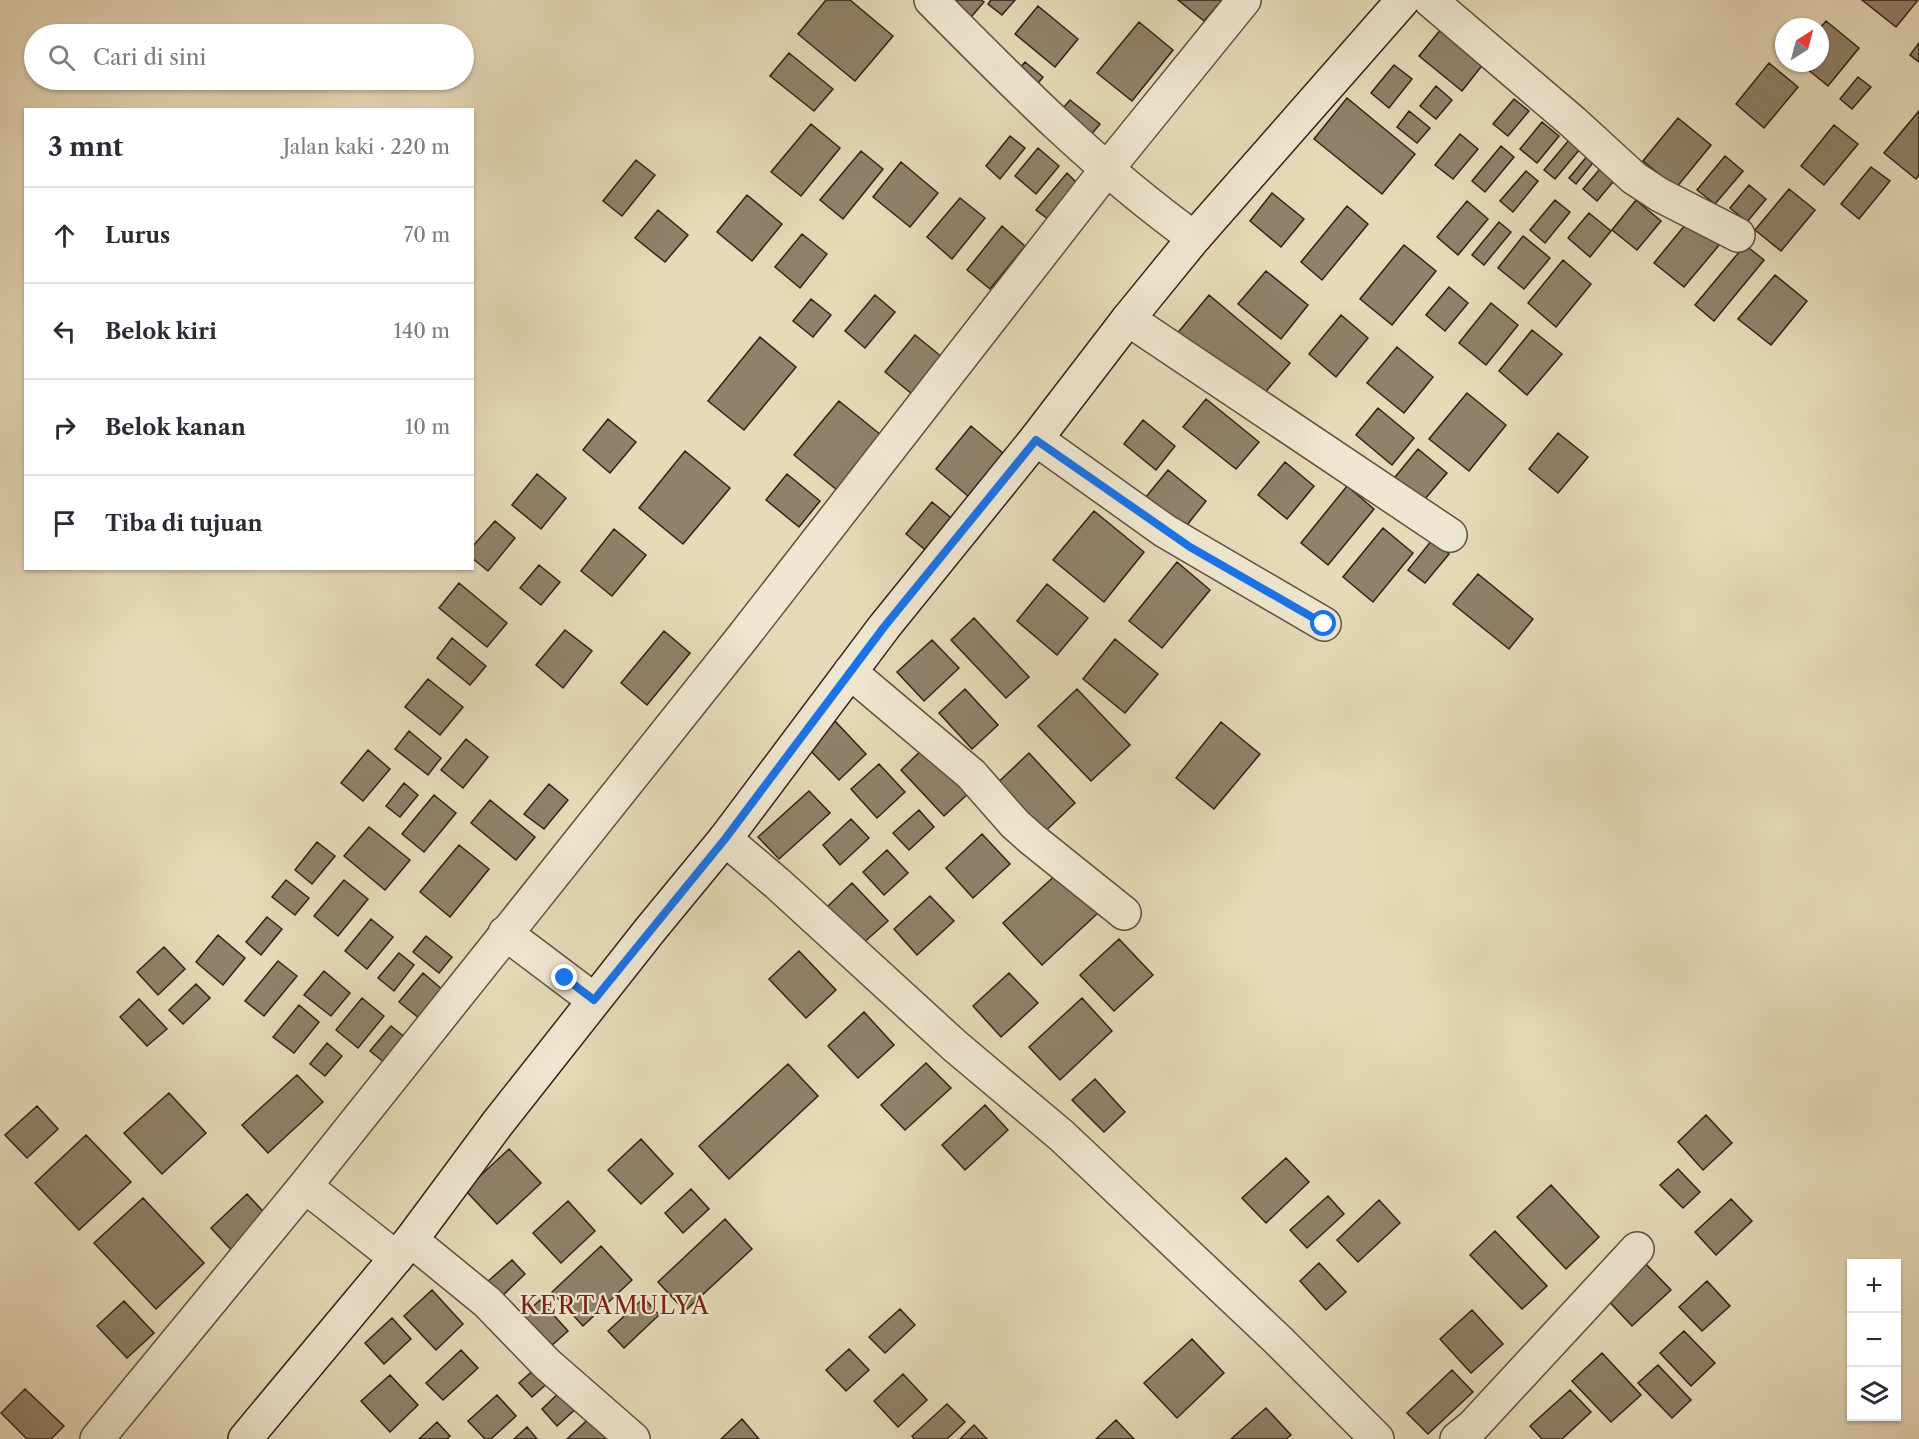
<!DOCTYPE html>
<html lang="id">
<head>
<meta charset="utf-8">
<style>
	body { margin:0; font-family:"Libre Caslon Text",serif; background:#f7f7f7; color:#2b2b33 }
	.controls { position:absolute; right:18px; bottom:18px; display:grid; overflow:hidden; border-radius:0px; box-shadow:0 2px 4px #0004 }
	.controls button { width:54px; height:54px; display:grid; place-items:center; padding:0; border:0; border-bottom:2px solid #e1e1e2; background:#fff; color:#2b2b33; font:30px sans-serif }
	.compass { position:absolute; left:1775px; top:18px; width:54px; height:54px; border-radius:50%; background:#fff; box-shadow:0 2px 4px #0004; rotate:36deg }
	.stop { position:absolute; width:18px; height:18px; margin:-14px; border:4px solid #1a73e8; border-radius:50%; background:#fff }
	.stop.end { background:#1a73e8; border-color:#fff; box-shadow:0 2px 6px #0008 }
	.list { margin:0; padding:0; list-style:none }
	h2 { display:flex; justify-content:space-between; align-items:center; height:78px; margin:0; padding:0 24px; font-size:26px }
	h2 small { font-size:20px; font-weight:400; color:#7c7c81 }
	.list li { display:grid; grid-template-columns:39px 1fr auto; gap:18px; align-items:center; box-sizing:border-box; height:96px; padding:0 24px; border-top:2px solid #e1e1e2 }
	.list b { display:block; font-size:22px; white-space:nowrap }
	.list em { font-size:20px; font-style:normal; color:#7c7c81 }
	.icon { flex:none; width:33px; height:33px; fill:none; stroke:currentColor; stroke-width:2; stroke-linecap:round; stroke-linejoin:round }
	.map { position:relative; flex:none; width:1919px; height:1439px; overflow:hidden }
	.search { position:absolute; background:#fff; box-shadow:0 2px 4px #0004; left:24px; top:24px; width:450px; height:66px; display:flex; align-items:center; gap:15px; box-sizing:border-box; padding:0 21px; border-radius:33px; color:#7c7c81; font-size:22px }
	.panel { position:absolute; background:#fff; box-shadow:0 2px 4px #0004; left:24px; top:108px; width:450px; height:462px; border-radius:0px }
	.map>svg:first-child { display:block }
	.building { fill:#90816b; stroke:#322017; stroke-width:1.5 }
	.lines { fill:none; stroke-linecap:round; stroke-linejoin:round }
	.minor-casing { stroke:#5f4e3f; stroke-width:36 }
	.secondary-casing { stroke:#322017; stroke-width:36 }
	.minor { stroke:#efe7d1; stroke-width:33 }
	.secondary { stroke:#efe7d1; stroke-width:33 }
	.route { stroke:#1a73e8; stroke-width:8 }
	.labels { text-anchor:middle; stroke-width:4.5; stroke-linejoin:round; paint-order:stroke }
	.quarter-label { font-size:24px; letter-spacing:1.5px; fill:#7a1f14; stroke:#efe7d1 }
</style>
</head>
<body>
<div class="map">
<svg width="1919" height="1439" viewBox="0 0 1919 1439">
	<rect width="100%" height="100%" fill="#e6dab8"/>
	<filter id="stains"><feTurbulence type="fractalNoise" baseFrequency=".00333" numOctaves="4"/><feColorMatrix values="0 0 0 0 .2 0 0 0 0 .09 0 0 0 0 .02 0 0 0 .5 -.17"/></filter>
	<radialGradient id="worn" r=".72"><stop offset=".6" stop-color="#630" stop-opacity="0"/><stop offset="1" stop-color="#630" stop-opacity=".3"/></radialGradient>
	<path class="building" d="M826,0H850L893,36L855,81L798,34Z
		M939,0H981L984,2L966,23Z
		M991,0H1015L1002,15L988,4Z
		M1178,0H1222L1204,21Z
		M1862,0H1918L1896,27Z
		M1038,6L1078,39L1055,67L1015,34Z
		M1826,21L1859,48L1828,86L1800,63H1820V28Z
		M1139,22L1173,50L1132,101L1097,73Z
		M1446,23L1488,58L1462,91L1419,56Z
		M1919,43V62L1910,55Z
		M789,53L833,89L814,111L770,76Z
		M1025,62L1043,77L1031,92L1013,76Z
		M1769,63L1798,87L1764,128L1736,104Z
		M1394,65L1412,79L1389,108L1371,93Z
		M1858,77L1871,87L1852,109L1840,99Z
		M1436,86L1452,100L1436,119L1420,106Z
		M1347,98L1415,154L1382,194L1314,139Z
		M1514,99L1529,111L1508,136L1493,124Z
		M1070,100L1100,124L1089,137L1059,113Z
		M1409,111L1430,128L1417,143L1397,127Z
		M1919,111V175L1916,179L1884,153Z
		M1678,118L1711,145L1676,188L1643,161Z
		M1542,122L1559,136L1537,163L1520,149Z
		M811,124L840,148L801,196L771,172Z
		M1834,125L1858,144L1824,185L1801,166Z
		M1460,134L1478,149L1453,179L1435,165Z
		M1010,136L1025,148L1000,179L986,166Z
		M1569,140L1580,149L1555,179L1544,170Z
		M1501,146L1514,157L1485,192L1472,181Z
		M1038,148L1059,166L1036,194L1015,176Z
		M861,151L883,169L843,219L820,200Z
		M1589,154L1596,159L1576,184L1569,178Z
		M1725,156L1743,171L1715,204L1697,190Z
		M636,160L655,175L622,216L603,201Z
		M901,162L938,193L910,227L873,197Z
		M1604,164L1618,176L1597,201L1583,189Z
		M1871,167L1890,181L1859,219L1841,204Z
		M1526,171L1538,181L1513,212L1500,201Z
		M1067,173L1080,186L1052,222L1036,210Z
		M1749,185L1766,199L1747,222L1730,208Z
		M1789,189L1815,210L1781,251L1755,230Z
		M1272,193L1304,219L1281,247L1250,221Z
		M747,195L782,224L752,261L717,232Z
		M960,198L985,218L952,259L927,237Z
		M1555,200L1570,212L1545,243L1530,230Z
		M1636,200L1661,221L1637,250L1612,230Z
		M1467,201L1488,219L1458,255L1437,237Z
		M1347,206L1368,224L1322,280L1301,262Z
		M658,210L688,235L665,262L635,238Z
		M1589,213L1611,231L1590,257L1568,238Z
		M1690,219L1720,244L1684,287L1654,263Z
		M1499,222L1511,232L1484,265L1472,255Z
		M1002,226L1025,246L990,289L967,270Z
		M802,234L827,254L800,288L775,267Z
		M1523,236L1550,258L1524,289L1498,268Z
		M1404,245L1436,271L1392,325L1360,299Z
		M1745,245L1764,260L1714,321L1695,305Z
		M1563,260L1591,284L1556,327L1528,303Z
		M1266,271L1308,305L1281,339L1238,304Z
		M1775,275L1807,301L1771,345L1738,319Z
		M1449,287L1468,303L1445,331L1426,315Z
		M875,295L895,312L865,348L845,331Z
		M1209,295L1290,363L1257,402L1176,335Z
		M811,299L831,315L813,337L793,321Z
		M1491,303L1518,325L1486,365L1459,343Z
		M1341,315L1368,338L1336,377L1309,354Z
		M1532,330L1562,354L1527,395L1499,371Z
		M915,335L942,357L912,394L885,372Z
		M760,337L796,367L744,430L708,401Z
		M1397,347L1433,377L1404,413L1367,383Z
		M1467,393L1506,425L1469,471L1429,439Z
		M1206,399L1259,442L1236,469L1183,427Z
		M839,401L881,435L837,490L794,455Z
		M1378,408L1414,438L1392,465L1356,435Z
		M608,419L636,442L610,473L583,450Z
		M1143,420L1175,446L1156,470L1124,444Z
		M971,426L1010,459L975,502L936,469Z
		M1558,433L1588,457L1558,493L1529,469Z
		M1418,449L1447,473L1419,506L1391,482Z
		M685,451L730,488L683,544L639,508Z
		M1285,462L1314,486L1287,519L1258,495Z
		M1168,470L1206,501L1184,529L1146,497Z
		M537,474L566,498L541,529L512,505Z
		M787,474L820,501L799,527L766,500Z
		M1347,486L1374,509L1328,565L1301,543Z
		M932,502L961,526L935,558L906,534Z
		M1094,511L1144,552L1104,602L1053,560Z
		M495,521L515,538L488,571L472,558V547Z
		M1383,528L1413,553L1373,602L1343,577Z
		M614,529L646,555L612,596L581,571Z
		M1432,540L1449,554L1425,583L1408,570Z
		M1177,562L1210,590L1162,648L1129,621Z
		M539,565L560,582L541,605L520,588Z
		M1478,574L1533,619L1509,649L1453,604Z
		M459,583L507,623L487,647L439,608Z
		M1047,584L1088,618L1057,655L1017,621Z
		M974,618L1029,677L1006,698L951,640Z
		M565,630L592,651L563,688L536,665Z
		M664,631L690,653L647,705L621,683Z
		M452,638L486,666L470,685L437,658Z
		M1115,639L1158,674L1125,713L1083,679Z
		M932,640L959,668L924,701L897,672Z
		M428,679L463,707L440,735L405,707Z
		M965,689L998,725L972,749L939,713Z
		M1077,689L1130,745L1091,781L1038,726Z
		M835,721L866,754L839,780L807,747Z
		M1221,722L1260,754L1214,809L1176,778Z
		M409,731L441,758L428,775L395,749Z
		M466,739L488,757L463,788L441,770Z
		M929,743L972,790L944,816L901,770Z
		M368,750L390,769L363,801L341,783Z
		M1029,753L1075,803L1037,839L991,789Z
		M879,764L905,792L877,818L851,789Z
		M404,783L418,795L400,817L386,806Z
		M549,784L568,800L544,829L524,814Z
		M809,791L830,813L779,859L758,837Z
		M434,795L456,813L424,852L402,834Z
		M490,800L535,837L516,860L471,823Z
		M919,810L934,827L909,850L893,833Z
		M851,819L869,838L840,865L823,845Z
		M369,827L410,860L385,890L344,856Z
		M982,834L1010,864L973,898L946,868Z
		M317,842L335,856L312,884L295,870Z
		M459,845L489,869L450,917L420,892Z
		M887,850L908,873L884,895L863,872Z
		M1059,872L1098,913L1042,965L1003,923Z
		M286,880L309,898L295,915L272,897Z
		M344,880L368,899L338,936L314,916Z
		M852,883L888,921L862,944L827,907Z
		M930,896L954,921L917,955L894,929Z
		M267,917L282,929L261,955L246,942Z
		M371,919L393,937L367,969L345,951Z
		M218,935L245,958L223,985L196,962Z
		M426,936L452,957L439,973L413,952Z
		M1119,939L1153,975L1114,1011L1080,975Z
		M164,947L185,969L158,995L137,972Z
		M799,951L836,990L806,1018L769,979Z
		M399,953L414,965L394,991L378,978Z
		M278,961L297,976L264,1016L245,1001Z
		M324,971L350,993L331,1016L304,995Z
		M423,973L443,990L419,1018L399,1002Z
		M1009,973L1038,1003L1001,1037L973,1006Z
		M196,984L210,998L183,1024L169,1010Z
		M362,998L384,1016L358,1048L336,1030Z
		M1082,998L1112,1031L1060,1080L1029,1047Z
		M139,999L167,1029L147,1046L120,1017Z
		M299,1005L319,1022L294,1053L273,1037Z
		M864,1012L894,1045L858,1078L828,1046Z
		M391,1026L406,1038L385,1063L370,1051Z
		M327,1043L342,1056L325,1076L310,1064Z
		M926,1063L951,1088L905,1130L881,1105Z
		M788,1064L818,1096L729,1179L699,1146Z
		M297,1075L323,1102L268,1153L242,1125Z
		M1095,1079L1125,1112L1104,1132L1072,1100Z
		M169,1093L206,1133L162,1174L124,1133Z
		M985,1105L1008,1130L965,1170L942,1145Z
		M37,1106L58,1129L27,1158L5,1135Z
		M1706,1115L1732,1143L1703,1170L1678,1142Z
		M86,1135L131,1182L79,1230L35,1183Z
		M641,1139L673,1174L641,1204L608,1170Z
		M509,1149L541,1183L497,1224L465,1190Z
		M1286,1158L1309,1182L1266,1223L1242,1198Z
		M1678,1169L1700,1192L1683,1208L1660,1185Z
		M1551,1185L1599,1237L1566,1269L1517,1217Z
		M691,1189L709,1209L683,1233L665,1213Z
		M247,1194L272,1221L236,1255L211,1228Z
		M1328,1196L1344,1214L1307,1248L1290,1230Z
		M143,1198L204,1263L156,1309L94,1243Z
		M1731,1199L1752,1221L1716,1255L1695,1232Z
		M1379,1200L1400,1223L1358,1262L1337,1240Z
		M568,1201L595,1231L561,1263L533,1233Z
		M725,1219L752,1249L685,1311L658,1282Z
		M1495,1231L1547,1286L1522,1309L1470,1255Z
		M601,1246L632,1280L583,1326L552,1292Z
		M512,1260L525,1274L500,1298L486,1283Z
		M1643,1261L1671,1290L1632,1326L1604,1296Z
		M1319,1263L1346,1292L1326,1310L1300,1281Z
		M1707,1281L1730,1306L1702,1331L1679,1307Z
		M432,1290L463,1324L436,1350L404,1316Z
		M644,1298L659,1315L624,1348L608,1331Z
		M540,1300L568,1331L550,1347L522,1317Z
		M124,1301L154,1333L127,1358L97,1326Z
		M900,1309L915,1325L885,1353L869,1337Z
		M1472,1310L1503,1344L1471,1373L1440,1339Z
		M392,1318L411,1339L384,1364L365,1343Z
		M1684,1331L1715,1363L1691,1386L1660,1353Z
		M1192,1339L1224,1373L1177,1418L1144,1383Z
		M849,1349L869,1370L846,1391L826,1370Z
		M461,1350L478,1368L443,1400L426,1383Z
		M1602,1353L1641,1395L1611,1422L1572,1381Z
		M1658,1365L1691,1400L1672,1418L1638,1383Z
		M537,1367L550,1381L532,1397L519,1383Z
		M1452,1370L1473,1392L1428,1434L1407,1413Z
		M903,1374L927,1400L898,1427L874,1401Z
		M390,1375L418,1405L390,1432L361,1401Z
		M564,1388L580,1405L557,1426L542,1409Z
		M25,1389L64,1426L51,1439H27L1,1413Z
		M1570,1390L1591,1412L1562,1439H1542L1530,1426Z
		M497,1395L516,1416L491,1439H485L468,1421Z
		M947,1404L965,1422L947,1439H914L912,1436Z
		M1266,1408L1291,1435L1286,1439H1231Z
		M594,1414L608,1439H567Z
		M742,1419L759,1439H721Z
		M1116,1420L1134,1439H1096Z
		M437,1422L450,1436L447,1439H419Z
		M974,1425L987,1439H960Z
		M527,1427L537,1439H514Z"/>
	<g class="lines">
		<g class="minor-casing">
			<path id="minor" d="M931,0C1014,84 1098,169 1194,238
				M1430,0L1573,122L1634,178L1660,195L1738,235
				M1128,319L1450,535
				M1036,439L1165,531L1324,624
				M850,672L971,774L1015,824L1033,840L1124,913
				M725,839L778,884L955,1046L1062,1136L1278,1340L1377,1439
				M505,933L594,1000
				M305,1186L396,1258
				M411,1240L487,1302L547,1364L633,1439
				M97,1439L305,1186L742,638L1107,169L1244,0
				M1457,1439L1473,1426L1637,1249"/>
		</g>
		<g class="secondary-casing">
			<path id="secondary" d="M245,1439L411,1240L497,1124L650,930L725,839L884,627L1036,439L1128,319L1194,238L1403,0"/>
		</g>
		<use href="#minor" class="minor"/>
		<use href="#secondary" class="secondary"/>
	</g>
	<g class="lines">
		<path class="route" d="M565,978L594,1000L725,839L884,627L1036,440L1190,547L1324,624"/>
	</g>
	<g class="labels">
		<g class="quarter-label">
			<text x="615" y="1314">KERTAMULYA</text>
		</g>
	</g>
	<rect width="100%" height="100%" filter="url(#stains)"/>
	<rect width="100%" height="100%" fill="url(#worn)"/>
</svg>
<div class="controls">
<button>+</button>
<button>−</button>
<button><svg class="icon" aria-label="layers" viewBox="0 0 24 24"><path d="M12 4l9 5-9 5-9-5zM3 14l9 5 9-5"/></svg></button>
</div>
<svg class="compass" viewBox="-18 -18 36 36"><path d="M0-13l5 13h-10z" fill="#e53935"/><path d="M0 13l5-13h-10z" fill="#7c7c81"/></svg>
<div class="stop" style="left:1324px;top:624px"></div>
<div class="stop end" style="left:565px;top:978px"></div>
<div class="search"><svg class="icon" aria-label="search" viewBox="0 0 24 24"><circle cx="10" cy="10" r="6"/><path d="M15 15l6 6"/></svg>Cari di sini</div>
<section class="panel">
<h2>3 mnt<small>Jalan kaki · 220 m</small></h2>
<ul class="list">
<li><svg class="icon" aria-label="ahead" viewBox="0 0 24 24"><path d="M12 20V5M6 11l6-6 6 6"/></svg><div><b>Lurus</b></div><em>70 m</em></li>
<li><svg class="icon" aria-label="left" viewBox="0 0 24 24"><path d="M17 20v-9H6M10 6l-5 5 5 5"/></svg><div><b>Belok kiri</b></div><em>140 m</em></li>
<li><svg class="icon" aria-label="right" viewBox="0 0 24 24"><path d="M7 20v-9h11M14 6l5 5-5 5"/></svg><div><b>Belok kanan</b></div><em>10 m</em></li>
<li><svg class="icon" aria-label="arrive" viewBox="0 0 24 24"><path d="M6 21V4h12l-3 4 3 4H6"/></svg><div><b>Tiba di tujuan</b></div></li>
</ul>
</section>
</div>
</body>
</html>
